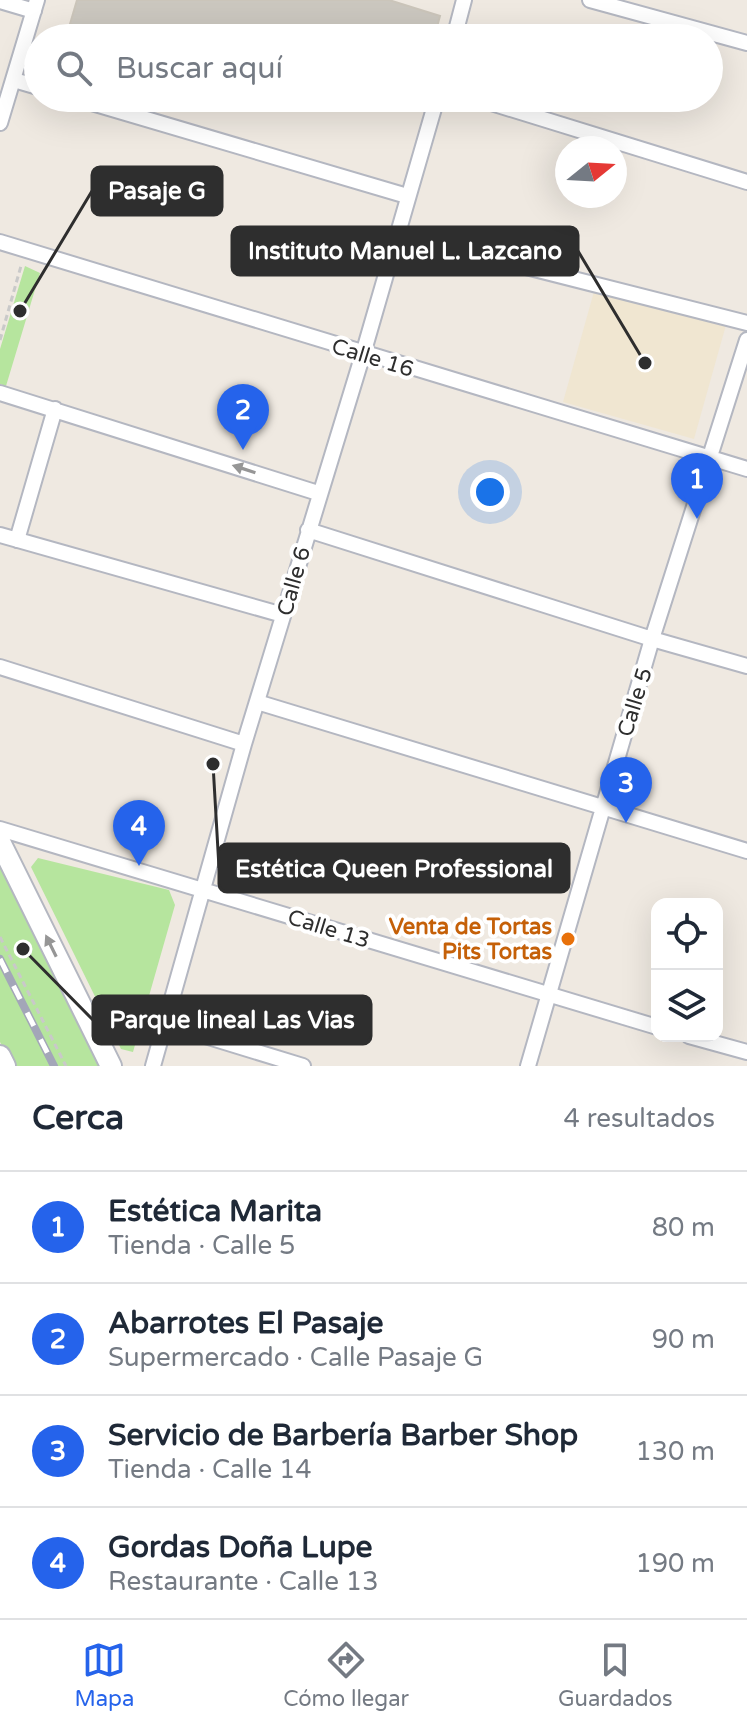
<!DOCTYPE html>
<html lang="es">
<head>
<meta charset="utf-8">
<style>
	body { margin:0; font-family:"Varela Round",sans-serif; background:#f6f6f7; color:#1f2937 }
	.controls { position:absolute; right:24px; bottom:24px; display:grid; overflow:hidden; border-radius:16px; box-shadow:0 8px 32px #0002 }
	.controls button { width:72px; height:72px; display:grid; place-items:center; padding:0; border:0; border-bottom:2px solid #e0e1e3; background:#fff; color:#1f2937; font:40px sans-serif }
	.compass { position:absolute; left:555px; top:136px; width:72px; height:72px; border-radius:50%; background:#fff; box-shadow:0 8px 32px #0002; rotate:72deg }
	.you { position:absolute; left:490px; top:492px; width:28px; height:28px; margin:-20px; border:6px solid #fff; border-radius:50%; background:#1a73e8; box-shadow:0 0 0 12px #1a73e833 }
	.badge { display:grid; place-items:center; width:52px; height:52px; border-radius:50%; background:#2563eb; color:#fff; font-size:26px; font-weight:700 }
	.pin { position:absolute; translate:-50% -66px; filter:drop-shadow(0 2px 4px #0008) }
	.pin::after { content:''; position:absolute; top:42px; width:28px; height:24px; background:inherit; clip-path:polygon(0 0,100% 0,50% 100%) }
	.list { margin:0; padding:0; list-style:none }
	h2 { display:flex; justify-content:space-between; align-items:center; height:104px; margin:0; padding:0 32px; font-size:34px }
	h2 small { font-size:26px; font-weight:400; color:#747a83 }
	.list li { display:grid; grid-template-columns:52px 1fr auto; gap:24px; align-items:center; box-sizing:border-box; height:112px; padding:0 32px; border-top:2px solid #e0e1e3 }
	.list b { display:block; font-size:30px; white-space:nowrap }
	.list p { margin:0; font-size:26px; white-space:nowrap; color:#747a83 }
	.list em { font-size:26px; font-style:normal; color:#747a83 }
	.icon { flex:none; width:44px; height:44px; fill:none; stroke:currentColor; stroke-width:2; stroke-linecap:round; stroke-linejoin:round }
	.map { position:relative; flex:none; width:747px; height:1066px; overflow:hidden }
	.search { position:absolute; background:#fff; box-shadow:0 8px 32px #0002; left:24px; right:24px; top:24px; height:88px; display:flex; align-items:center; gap:20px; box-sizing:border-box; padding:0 28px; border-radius:44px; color:#747a83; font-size:30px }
	.sheet { height:552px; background:#fff }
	nav { display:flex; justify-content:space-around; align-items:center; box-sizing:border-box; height:112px; border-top:2px solid #e0e1e3; background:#fff; font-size:22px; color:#747a83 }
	nav a { display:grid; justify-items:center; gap:4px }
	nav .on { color:#2563eb }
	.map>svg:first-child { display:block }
	.education { fill:#f0e6d1 }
	.green { fill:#b6e59e }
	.building { fill:#cbc7bf; stroke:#cbc5ba; stroke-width:2 }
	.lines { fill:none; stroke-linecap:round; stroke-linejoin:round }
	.street-casing { stroke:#b4b7c1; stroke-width:18 }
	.secondary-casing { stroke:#b4b7c1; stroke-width:24 }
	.path { stroke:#c9c9c9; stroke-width:3; stroke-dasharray:6 4; stroke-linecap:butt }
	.street { stroke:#fff; stroke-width:14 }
	.secondary { stroke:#fff; stroke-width:20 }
	.rail-casing { stroke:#a3a6b8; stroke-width:8 }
	.rail { stroke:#fff; stroke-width:5; stroke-dasharray:15; stroke-linecap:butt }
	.oneway { fill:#969696 }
	.food-dot { fill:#e8710a; stroke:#fff; stroke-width:3 }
	.labels { text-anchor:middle; stroke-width:8; stroke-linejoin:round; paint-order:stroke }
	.street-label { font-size:22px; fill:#2e2e2e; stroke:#fff }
	.food-label { font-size:22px; font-weight:bold; fill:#c56008; stroke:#fff; text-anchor:end }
	.leader { fill:none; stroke:#2e2e2e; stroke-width:3 }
	.callout-dot { fill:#2e2e2e; stroke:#fff; stroke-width:3 }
	.callout { fill:#2e2e2e; stroke:#2e2e2e; stroke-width:3 }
	.callout-label { font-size:24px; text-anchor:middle; font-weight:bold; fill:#fff }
</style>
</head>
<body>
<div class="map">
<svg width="747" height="1066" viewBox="0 0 747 1066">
	<rect width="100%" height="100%" fill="#efe9e1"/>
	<path class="education" d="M595,288L726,325L694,439L563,402Z"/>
	<path class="green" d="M25,266L40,273L6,386L0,384V349Z
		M0,857L103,1066H12L0,1042Z
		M38,858L169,890L175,905L133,1052L121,1049L31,867Z"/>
	<path class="building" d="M77,0H389L440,16L434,38H119L70,24Z"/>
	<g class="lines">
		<g class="street-casing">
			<path id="street" d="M590,0L747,43
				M0,1L34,11
				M454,38L464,0
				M14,80L38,87
				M75,98L407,196
				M475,98L747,182
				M0,123L37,0
				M396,234L747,323
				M0,242L747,469
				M0,393L318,493
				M308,530L652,639L747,666
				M0,535L283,615
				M17,540L55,409
				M0,667L244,744
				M257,702L747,851
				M0,829L657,1027
				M166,1024L303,1066
				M689,1036L747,1052
				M153,1066L244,744L363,354L437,98
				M528,1066L652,639L747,340"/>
		</g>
		<g class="secondary-casing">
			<path id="secondary" d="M0,842L111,1066
				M0,1056L5,1066"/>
		</g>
		<path class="path" d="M0,340L21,266
			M0,937L66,1066"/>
		<use href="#street" class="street"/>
		<use href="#secondary" class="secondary"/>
		<g class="rail-casing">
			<path id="rail" d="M0,959L54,1066"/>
		</g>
		<use href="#rail" class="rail"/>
	</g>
	<defs><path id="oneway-solid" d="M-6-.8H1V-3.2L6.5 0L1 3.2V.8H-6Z" transform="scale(2)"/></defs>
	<g class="oneway">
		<use href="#oneway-solid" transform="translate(244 469) rotate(-162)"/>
		<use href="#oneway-solid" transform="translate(51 946) rotate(-116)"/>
	</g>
	<circle class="food-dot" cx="568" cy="939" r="8"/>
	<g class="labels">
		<g class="street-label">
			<text transform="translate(373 357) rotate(17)" y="8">Calle 16</text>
			<text transform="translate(293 581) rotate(-74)" y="8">Calle 6</text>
			<text transform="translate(634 702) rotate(-73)" y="8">Calle 5</text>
			<text transform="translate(329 928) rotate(17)" y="8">Calle 13</text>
		</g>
		<g class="food-label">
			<text x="552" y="934">Venta de Tortas<tspan x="552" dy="25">Pits Tortas</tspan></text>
		</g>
	</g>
	<path class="leader" d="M20 311L92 191M645 363L578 251M213 764L219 868M23 949L93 1020"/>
	<g class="callout-dot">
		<circle cx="20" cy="311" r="8"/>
		<circle cx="645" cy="363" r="8"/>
		<circle cx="213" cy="764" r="8"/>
		<circle cx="23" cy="949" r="8"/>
	</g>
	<g class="callout">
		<rect x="92" y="167" width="130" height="48" rx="8"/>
		<rect x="232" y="227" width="346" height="48" rx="8"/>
		<rect x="219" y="844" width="350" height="48" rx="8"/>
		<rect x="93" y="996" width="278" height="48" rx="8"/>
	</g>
	<g class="callout-label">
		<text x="157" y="199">Pasaje G</text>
		<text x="405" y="259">Instituto Manuel L. Lazcano</text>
		<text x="394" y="877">Estética Queen Professional</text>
		<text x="232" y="1028">Parque lineal Las Vias</text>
	</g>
</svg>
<div class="controls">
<button><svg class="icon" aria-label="locate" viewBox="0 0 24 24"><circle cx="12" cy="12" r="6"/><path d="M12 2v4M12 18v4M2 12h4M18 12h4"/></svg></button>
<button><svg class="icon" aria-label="layers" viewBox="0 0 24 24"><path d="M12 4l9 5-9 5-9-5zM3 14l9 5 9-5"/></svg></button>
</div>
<svg class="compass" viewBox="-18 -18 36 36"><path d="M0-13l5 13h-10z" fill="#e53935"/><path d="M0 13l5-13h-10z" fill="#747a83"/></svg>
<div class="you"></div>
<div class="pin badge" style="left:697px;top:519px">1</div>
<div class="pin badge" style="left:243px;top:450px">2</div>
<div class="pin badge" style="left:626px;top:823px">3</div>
<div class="pin badge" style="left:139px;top:866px">4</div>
<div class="search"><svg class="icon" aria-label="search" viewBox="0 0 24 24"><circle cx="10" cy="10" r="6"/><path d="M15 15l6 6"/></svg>Buscar aquí</div>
</div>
<section class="sheet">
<h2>Cerca<small>4 resultados</small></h2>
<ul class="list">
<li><span class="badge">1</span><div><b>Estética Marita</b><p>Tienda · Calle 5</p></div><em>80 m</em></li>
<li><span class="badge">2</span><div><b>Abarrotes El Pasaje</b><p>Supermercado · Calle Pasaje G</p></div><em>90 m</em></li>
<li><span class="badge">3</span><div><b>Servicio de Barbería Barber Shop</b><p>Tienda · Calle 14</p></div><em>130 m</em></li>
<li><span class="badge">4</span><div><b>Gordas Doña Lupe</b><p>Restaurante · Calle 13</p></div><em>190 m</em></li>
</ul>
</section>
<nav>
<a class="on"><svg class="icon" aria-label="map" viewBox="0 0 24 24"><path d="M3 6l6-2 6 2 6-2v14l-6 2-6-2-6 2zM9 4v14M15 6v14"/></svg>Mapa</a>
<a><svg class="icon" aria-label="directions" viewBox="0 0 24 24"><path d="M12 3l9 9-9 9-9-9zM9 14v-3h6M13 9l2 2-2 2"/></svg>Cómo llegar</a>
<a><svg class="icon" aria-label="saved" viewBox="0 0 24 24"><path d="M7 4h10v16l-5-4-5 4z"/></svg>Guardados</a>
</nav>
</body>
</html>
